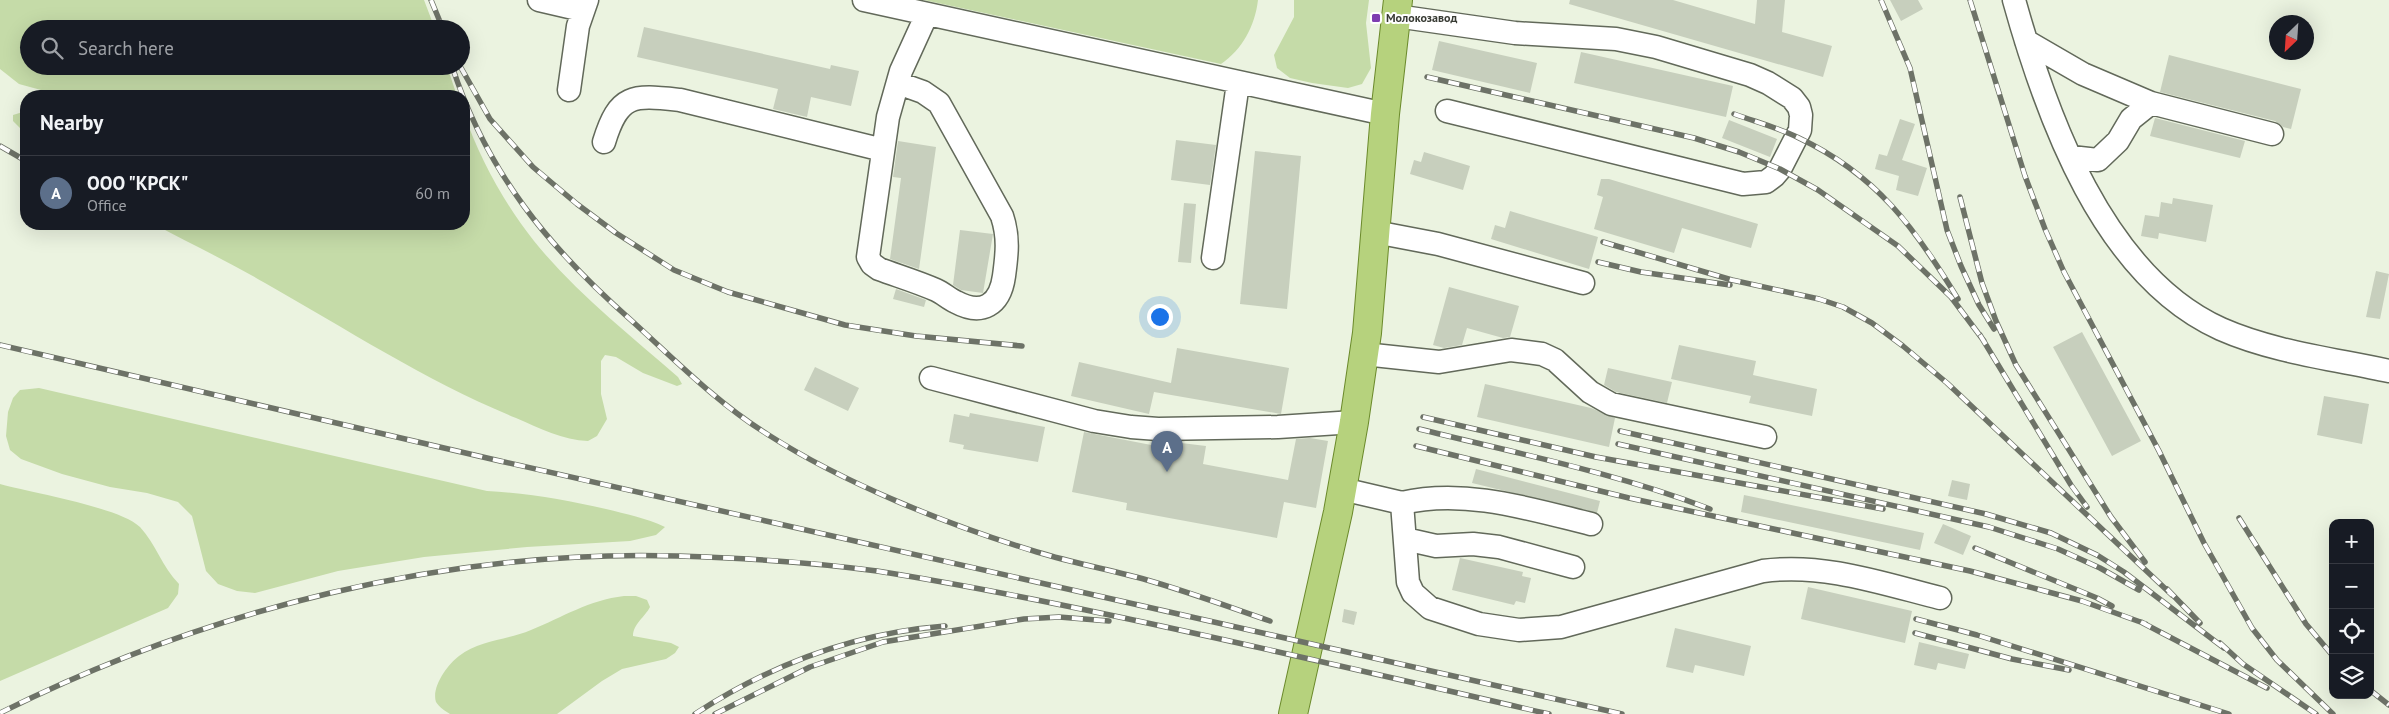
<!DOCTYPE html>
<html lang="en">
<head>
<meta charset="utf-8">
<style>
	body { margin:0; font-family:"PT Sans",sans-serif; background:#242831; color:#f1f3f6 }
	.controls { position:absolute; right:15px; bottom:15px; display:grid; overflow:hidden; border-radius:10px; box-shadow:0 5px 20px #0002 }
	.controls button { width:45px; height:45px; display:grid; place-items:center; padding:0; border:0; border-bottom:1px solid #363941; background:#171b24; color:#f1f3f6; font:25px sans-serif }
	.compass { position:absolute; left:2269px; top:15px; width:45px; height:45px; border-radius:50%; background:#171b24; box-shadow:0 5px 20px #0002; rotate:205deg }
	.you { position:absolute; left:1159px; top:316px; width:18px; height:18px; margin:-12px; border:4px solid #fff; border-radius:50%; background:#1a73e8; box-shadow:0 0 0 8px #1a73e833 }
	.badge { display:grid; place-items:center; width:32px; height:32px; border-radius:50%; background:#1a73e8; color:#fff; font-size:16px; font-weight:700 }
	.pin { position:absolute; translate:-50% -41px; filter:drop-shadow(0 1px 2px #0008) }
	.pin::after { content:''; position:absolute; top:26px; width:18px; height:15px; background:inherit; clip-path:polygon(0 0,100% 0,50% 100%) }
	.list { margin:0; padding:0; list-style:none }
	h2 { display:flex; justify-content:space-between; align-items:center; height:65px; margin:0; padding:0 20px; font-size:21px }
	h2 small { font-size:16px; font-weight:400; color:#9ea1a6 }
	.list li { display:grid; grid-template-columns:32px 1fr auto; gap:15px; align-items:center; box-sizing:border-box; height:75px; padding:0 20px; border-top:1px solid #363941 }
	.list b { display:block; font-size:19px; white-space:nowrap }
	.list p { margin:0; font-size:16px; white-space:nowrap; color:#9ea1a6 }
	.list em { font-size:16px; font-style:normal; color:#9ea1a6 }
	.icon { flex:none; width:28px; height:28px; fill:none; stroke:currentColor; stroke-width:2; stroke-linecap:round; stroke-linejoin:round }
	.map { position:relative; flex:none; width:2389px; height:714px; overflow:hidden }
	.search { position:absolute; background:#171b24; box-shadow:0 5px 20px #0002; left:20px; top:20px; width:450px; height:55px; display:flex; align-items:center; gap:12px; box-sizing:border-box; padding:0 18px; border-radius:28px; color:#9ea1a6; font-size:19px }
	.panel { position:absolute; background:#171b24; box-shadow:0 5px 20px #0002; left:20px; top:90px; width:450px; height:140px; border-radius:20px }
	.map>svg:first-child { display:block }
	.green { fill:#c5dba8 }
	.building { fill:#c7cfbd }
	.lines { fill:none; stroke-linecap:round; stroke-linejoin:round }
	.minor-casing { stroke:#62695a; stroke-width:25 }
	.major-casing { stroke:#6b8a2b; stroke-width:30 }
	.minor { stroke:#fff; stroke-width:22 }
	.major { stroke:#b6d27d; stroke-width:28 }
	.rail-casing { stroke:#6d7267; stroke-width:5.5 }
	.rail { stroke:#fff; stroke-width:4; stroke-dasharray:11; stroke-linecap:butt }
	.poi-dot { fill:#7e3db1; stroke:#fff; stroke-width:2 }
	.labels { text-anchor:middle; stroke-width:4; stroke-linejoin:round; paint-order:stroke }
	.poi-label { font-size:12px; font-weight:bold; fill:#383b34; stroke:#fff; text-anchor:start }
</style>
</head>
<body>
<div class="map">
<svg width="2389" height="714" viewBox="0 0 2389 714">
	<rect width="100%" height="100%" fill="#ebf3e0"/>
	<path class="green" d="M0,0H424L435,29H29V66H447L457,96H49L41,90L19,84L0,69Z
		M924,0H1258C1255,26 1242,50 1221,64Z
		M1294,0H1369L1366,23L1371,68L1362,84L1348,88L1312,83L1290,78L1277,68L1274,55L1294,17Z
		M26,111V134L13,121V115Z
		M464,114C480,159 504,203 534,241C574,291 630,335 678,377L682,384L677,386L643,373L616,357L605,355L601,361V394L607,419L597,436L588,441C563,440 539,428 516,418C428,382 348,330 265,283C229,262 191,244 154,224H464Z
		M39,388L487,491C528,493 566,500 606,509C626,514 646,518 665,527L656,535L630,541L527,547L424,557L338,571L255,593L237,591L218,584L206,571L192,516L178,502L147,493L110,487L62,474L21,459L10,450L6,436L8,412L13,398L20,390Z
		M0,484C32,493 119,507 140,527C156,544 162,567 179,584L178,594L168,608L0,681Z
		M624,596H636L647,600L650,607C645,617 633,624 633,636L671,643L679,647L675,653L666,659L622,669L602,681L557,714H450C445,711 439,707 436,702C431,687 448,664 459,656C480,640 508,640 531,630C563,617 589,600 624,596Z"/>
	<path class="building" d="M1570,0H1673L1755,24L1757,0H1785L1782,32L1832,46L1823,77L1569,4Z
		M1890,0H1918L1923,9L1901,21Z
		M644,27L830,69L831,65L859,71L851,106L811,97L807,117L773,109L778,89L637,57Z
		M1439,41L1537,63L1530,93L1432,70Z
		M1581,52L1733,86L1726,117L1574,83Z
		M2169,55L2301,89L2291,129L2283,127L2275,121L2160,92Z
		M2155,118L2245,141L2240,158L2150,136Z
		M1900,119L1915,124L1902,160L1927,168L1918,196L1896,190L1899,176L1875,169L1879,154L1887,156Z
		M1729,120L1777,139L1770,157L1722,138Z
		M1176,140L1216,145L1210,185L1171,180Z
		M898,141L936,147L919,269L890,259L901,178L893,177Z
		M1255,151L1301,156L1287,309L1240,304Z
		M1424,152L1470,166L1463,190L1410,174L1414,160L1421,162Z
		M1601,179H1609L1758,224L1751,248L1682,228L1674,253L1594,229L1603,197L1597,195Z
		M2173,198L2213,205L2206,242L2159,233L2158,239L2141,236L2145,215L2159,217L2161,202L2172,204Z
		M1184,203L1196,204L1191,263L1178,262Z
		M1510,211L1598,237L1589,269L1491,239L1495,225L1505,228Z
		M960,230L993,234L983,293L961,290L953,285Z
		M2376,271L2389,274L2380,319L2366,317Z
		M1449,287L1519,306L1510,337L1503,338L1467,328L1462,345L1444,348L1433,345Z
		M896,289L926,300L924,307L893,299Z
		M2082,332L2141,441L2112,456L2053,347Z
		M1679,345L1756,361L1753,375L1817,389L1812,416L1749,403L1751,396L1671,379Z
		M1177,348L1289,368L1281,414L1154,392L1149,414L1071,396L1079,362L1171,383Z
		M815,367L859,388L848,411L804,390Z
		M1608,368L1672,382L1667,403L1616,392L1604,385Z
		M1485,384L1591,408L1615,418L1609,447L1477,417Z
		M2324,396L2369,404L2362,444L2317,435Z
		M970,413L1045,427L1038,462L963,449L964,445L949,442L954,414L969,417Z
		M1084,432L1172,449L1173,442L1206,446L1203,464L1288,480L1296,439L1310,438L1328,441L1316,508L1284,502L1277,538L1126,510L1127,503L1072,492Z
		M1476,469L1600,501L1597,513L1472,483Z
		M1952,480L1970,484L1967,500L1948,496Z
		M1744,495L1924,533L1920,550L1741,512Z
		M1943,524L1971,536L1963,555L1934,543Z
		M1460,558L1523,572L1522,576L1531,578L1525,603L1516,601L1514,605L1452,590Z
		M1808,587L1912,611L1905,643L1801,619Z
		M1344,609L1357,612L1354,625L1342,622Z
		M1675,628L1751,646L1744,676L1695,665L1693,673L1666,667Z
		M1919,642L1969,654L1965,669L1938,663L1936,670L1914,665Z"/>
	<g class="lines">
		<g class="minor-casing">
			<path id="minor" d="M539,0L582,10
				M864,0L1385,114
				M2014,0C2046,115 2103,276 2221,329C2273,352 2334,359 2389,371
				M1396,16L1515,33L1616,39L1656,47L1750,75L1768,83L1792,98L1799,107L1801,115L1800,130L1780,169L1774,176L1766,182L1743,184L1447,111
				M2026,41L2083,74L2151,103L2272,134
				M898,83L923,92L939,103L1002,216C1009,237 1007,254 1004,276C1000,305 982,316 956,302C949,299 943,293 936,290C918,282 898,276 879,269L872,264L868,257L888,117L901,71L927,14
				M569,90L578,26L587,0
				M604,142C619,93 633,95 680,100L883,150
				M2071,157L2098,160L2118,141L2131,119L2151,103
				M1375,232L1438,244L1583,283
				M1213,258L1238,83
				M1364,354L1439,362L1511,350L1542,354L1555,360L1590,392L1611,404L1765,437
				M931,378L1094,421L1131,427L1158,429L1278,427L1354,422
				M1342,489L1402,503L1408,582L1413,593L1430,608L1479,624L1519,630L1561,627L1763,571C1824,563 1881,583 1940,598
				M1402,503C1464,488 1530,509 1591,524
				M1405,539L1436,546L1473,544L1499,547L1573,567"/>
		</g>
		<g class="major-casing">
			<path id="major" d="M1293,714L1338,512L1354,422L1367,333L1385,114L1398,0"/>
		</g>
		<use href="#minor" class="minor"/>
		<use href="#major" class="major"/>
		<g class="rail-casing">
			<path id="rail" d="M431,0L443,29
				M1881,0L1910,68L1947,230L1961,266L1979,305L1994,329
				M1970,0L2025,176L2045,229L2064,272L2159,451L2204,543L2252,628L2277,660L2333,714
				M452,66C487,173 549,248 632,321C675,360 717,403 767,434C845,484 948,525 1037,552C1073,563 1111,570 1147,580C1189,592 1229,607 1270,621
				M460,66L490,119L533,167L577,204L616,233L674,270L728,292L845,325L916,336L1022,346
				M1427,77L1694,138L1739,152L1780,169L1818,190L1898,246L1951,297L1984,341
				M1734,114C1756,122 1779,128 1799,138C1877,175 1915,228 1958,299
				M0,146L26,161
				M1960,197L1982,283L1996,321L2016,365L2111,517L2145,562
				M1603,242L1732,280L1819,299L1843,307L1872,323L1903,346L1947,383L2172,595
				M1598,262L1641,272L1730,285
				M1980,335L2071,485L2087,507
				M0,345L500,461L1622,714
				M1423,417L1596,457L1883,509
				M1419,429C1516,453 1616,473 1710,509
				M1620,431L1986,514L2051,533L2097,555L2124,572L2224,648
				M1618,444L1989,527L2058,549L2100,568L2139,590
				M1416,446L1629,498L1970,571L2082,601L2146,624
				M2239,518L2306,624L2333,656
				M1975,548L2097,598L2112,606
				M2167,589L2200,623
				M1916,619L1977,635L2229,714
				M2141,622L2267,688
				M1915,633L2012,659L2069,670
				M2220,643L2243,664L2316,714
				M2370,690L2389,705
				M0,713C206,610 446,549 678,556C744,558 811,562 877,571C953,583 1029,598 1105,614C1253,645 1401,680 1549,714
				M695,714C770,665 855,633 945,626
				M715,714L810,667L883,642L1024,619L1059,617L1109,621"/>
		</g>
		<use href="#rail" class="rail"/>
	</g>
	<rect class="poi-dot" x="1371" y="13" width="10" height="10" rx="2.5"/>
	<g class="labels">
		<g class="poi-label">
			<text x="1386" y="22">Молокозавод</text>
		</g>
	</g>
</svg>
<div class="controls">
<button>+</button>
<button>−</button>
<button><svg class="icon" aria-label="locate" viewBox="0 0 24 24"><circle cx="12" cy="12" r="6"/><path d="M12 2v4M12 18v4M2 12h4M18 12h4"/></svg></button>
<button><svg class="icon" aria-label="layers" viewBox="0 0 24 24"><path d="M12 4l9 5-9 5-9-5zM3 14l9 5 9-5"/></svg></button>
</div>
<svg class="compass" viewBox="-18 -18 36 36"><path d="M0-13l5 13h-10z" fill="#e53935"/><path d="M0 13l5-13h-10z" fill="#9ea1a6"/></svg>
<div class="you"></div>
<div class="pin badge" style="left:1167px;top:472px;background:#5c6f8a">A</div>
<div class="search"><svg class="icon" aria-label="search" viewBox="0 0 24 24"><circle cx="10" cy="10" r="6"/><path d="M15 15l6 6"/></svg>Search here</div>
<section class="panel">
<h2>Nearby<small></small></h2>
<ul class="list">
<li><span class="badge" style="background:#5c6f8a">A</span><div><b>ООО &quot;КРСК&quot;</b><p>Office</p></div><em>60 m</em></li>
</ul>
</section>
</div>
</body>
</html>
